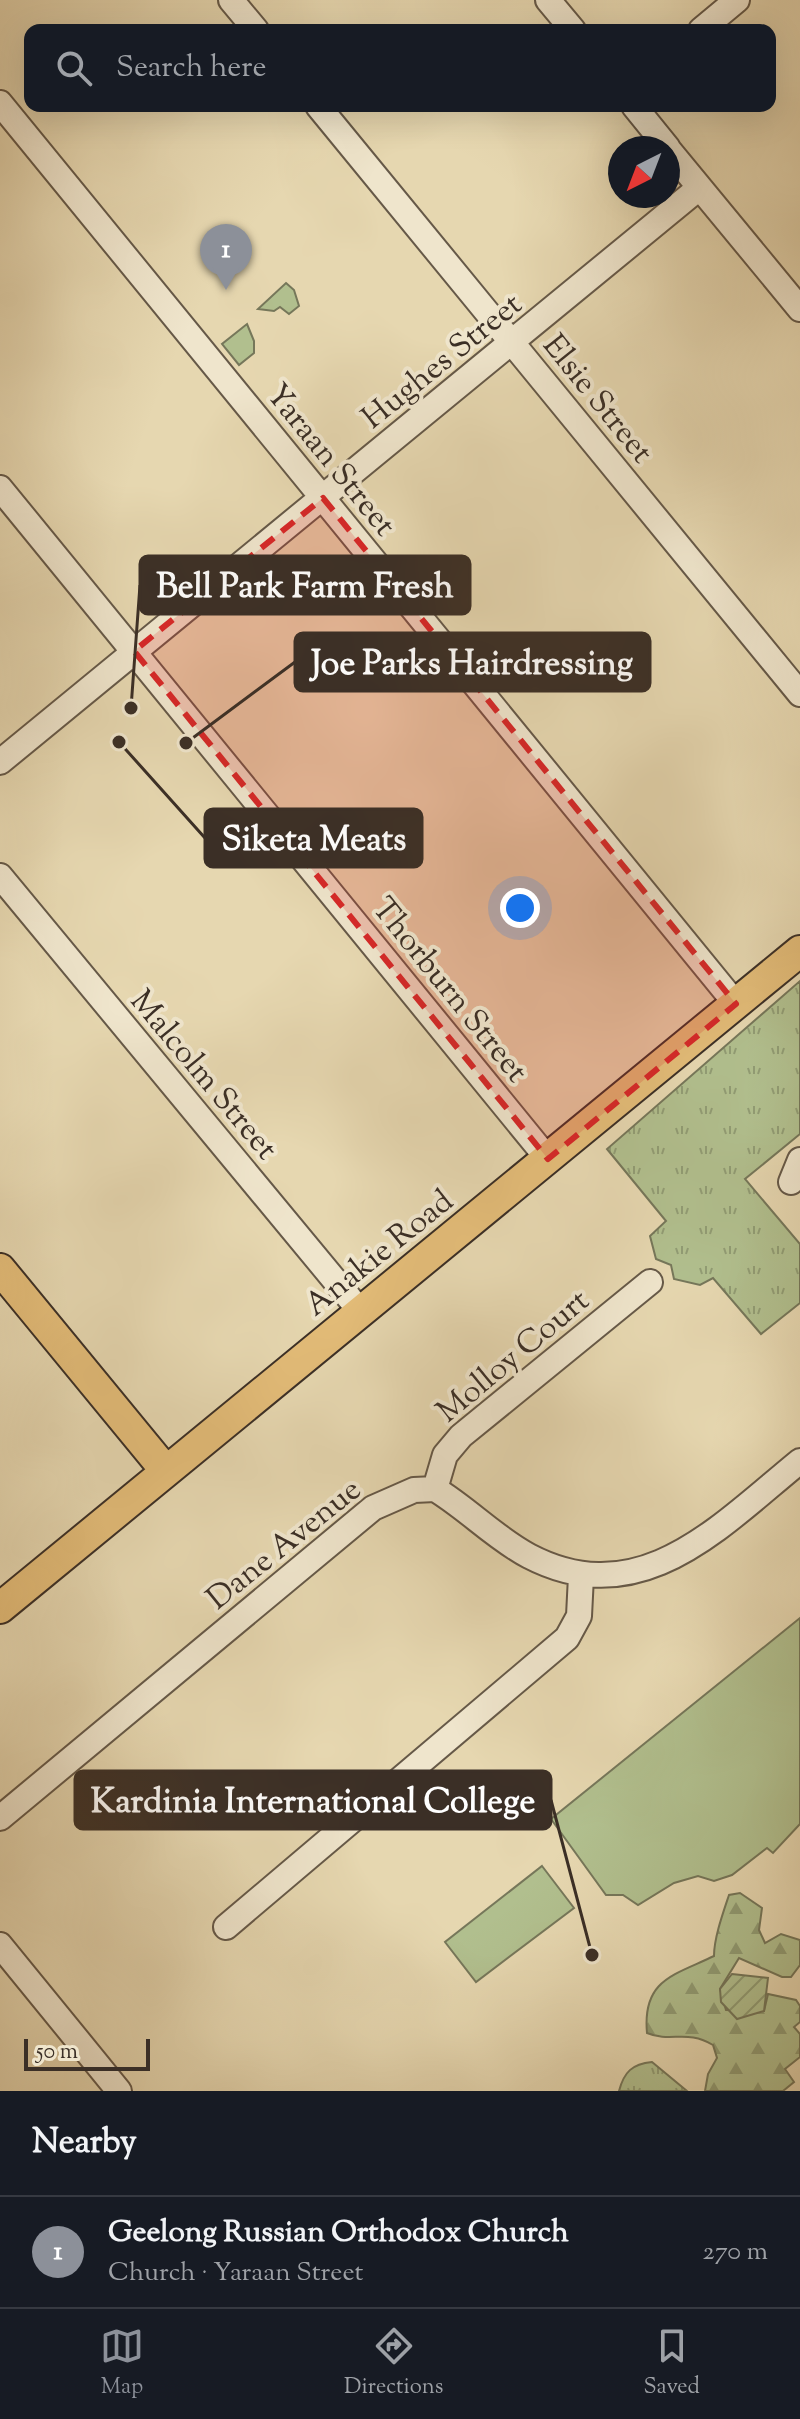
<!DOCTYPE html>
<html lang="en">
<head>
<meta charset="utf-8">
<style>
	body { margin:0; font-family:"Sorts Mill Goudy",serif; background:#20242c; color:#f1f3f6 }
	.compass { position:absolute; left:608px; top:136px; width:72px; height:72px; border-radius:50%; background:#171b24; box-shadow:0 8px 32px #0002; rotate:222deg }
	.scale { position:absolute; left:24px; bottom:20px; width:126px; box-sizing:border-box; padding-left:8px; border:4px solid #3b2f26; border-top:0; font-size:22px; line-height:28px; white-space:nowrap; color:#3b2f26; -webkit-text-stroke:6px #efe5cc; paint-order:stroke }
	.you { position:absolute; left:520px; top:908px; width:28px; height:28px; margin:-20px; border:6px solid #fff; border-radius:50%; background:#1a73e8; box-shadow:0 0 0 12px #1a73e833 }
	.badge { display:grid; place-items:center; width:52px; height:52px; border-radius:50%; background:#8c9099; color:#fff; font-size:26px; font-weight:700 }
	.pin { position:absolute; translate:-50% -66px; filter:drop-shadow(0 2px 4px #0008) }
	.pin::after { content:''; position:absolute; top:42px; width:28px; height:24px; background:inherit; clip-path:polygon(0 0,100% 0,50% 100%) }
	.list { margin:0; padding:0; list-style:none }
	h2 { display:flex; justify-content:space-between; align-items:center; height:104px; margin:0; padding:0 32px; font-size:34px }
	h2 small { font-size:26px; font-weight:400; color:#9ea1a6 }
	.list li { display:grid; grid-template-columns:52px 1fr auto; gap:24px; align-items:center; box-sizing:border-box; height:112px; padding:0 32px; border-top:2px solid #363941 }
	.list b { display:block; font-size:30px; white-space:nowrap }
	.list p { margin:0; font-size:26px; white-space:nowrap; color:#9ea1a6 }
	.list em { font-size:26px; font-style:normal; color:#9ea1a6 }
	.icon { flex:none; width:44px; height:44px; fill:none; stroke:currentColor; stroke-width:2; stroke-linecap:round; stroke-linejoin:round }
	.map { position:relative; flex:none; width:800px; height:2091px; overflow:hidden }
	.search { position:absolute; background:#171b24; box-shadow:0 8px 32px #0002; left:24px; right:24px; top:24px; height:88px; display:flex; align-items:center; gap:20px; box-sizing:border-box; padding:0 28px; border-radius:16px; color:#9ea1a6; font-size:30px }
	.sheet { height:216px; background:#171b24 }
	nav { display:flex; justify-content:space-around; align-items:center; box-sizing:border-box; height:112px; border-top:2px solid #363941; background:#171b24; font-size:22px; color:#9ea1a6 }
	nav a { display:grid; justify-items:center; gap:4px }
	nav .on { color:#8c9099 }
	.map>svg:first-child { display:block }
	.grass { fill:#b1bf8e; stroke:#76775a; stroke-width:2 }
	.forest { fill:url(#forest-firs); stroke:#76775a; stroke-width:2 }
	.park { fill:url(#park-tufts); stroke:#76775a; stroke-width:2 }
	.garden { fill:url(#garden-furrows); stroke:#76775a; stroke-width:2 }
	.lines { fill:none; stroke-linecap:round; stroke-linejoin:round }
	.minor-casing { stroke:#665948; stroke-width:28 }
	.major-casing { stroke:#3b2f26; stroke-width:34 }
	.minor { stroke:#efe5cc; stroke-width:24 }
	.major { stroke:#e3bc78; stroke-width:30 }
	.marked { fill:#d62828; fill-opacity:0.2; stroke:#d62828; stroke-width:6; stroke-dasharray:16 10; stroke-linejoin:round }
	.labels { text-anchor:middle; stroke-width:8; stroke-linejoin:round; paint-order:stroke }
	.street-label { font-size:32px; fill:#3b2f26; stroke:#efe5cc }
	.leader { fill:none; stroke:#3b2f26; stroke-width:3 }
	.callout-dot { fill:#3b2f26; stroke:#efe5cc; stroke-width:3 }
	.callout { fill:#3b2f26; stroke:#3b2f26; stroke-width:3 }
	.callout-label { font-size:34px; text-anchor:middle; font-weight:bold; fill:#fff }
</style>
</head>
<body>
<div class="map">
<svg width="800" height="2091" viewBox="0 0 800 2091">
	<defs>
		<pattern id="forest-firs" width="22" height="20" patternUnits="userSpaceOnUse" patternTransform="scale(2)"><rect width="22" height="20" fill="#b1bf8e"/><path d="M5 1l3.5 6h-7zM16 11l3.5 6h-7z" fill="#919c74"/></pattern>
		<pattern id="park-tufts" width="24" height="20" patternUnits="userSpaceOnUse" patternTransform="scale(2)"><rect width="24" height="20" fill="#b1bf8e"/><path d="M3 7l-1-3M5 7V3M7 7l1-3M15 17l-1-3M17 17v-4M19 17l1-3" fill="none" stroke="#919c74"/></pattern>
		<pattern id="garden-furrows" width="10" height="10" patternUnits="userSpaceOnUse" patternTransform="scale(2)"><rect width="10" height="10" fill="#b1bf8e"/><path d="M-1 1l2-2M0 10L10 0M9 11l2-2" fill="none" stroke="#919c74"/></pattern>
	</defs>
	<rect width="100%" height="100%" fill="#e6d7b0"/>
	<filter id="stains"><feTurbulence type="fractalNoise" baseFrequency=".0025" numOctaves="4"/><feColorMatrix values="0 0 0 0 .2 0 0 0 0 .09 0 0 0 0 .02 0 0 0 .5 -.17"/></filter>
	<radialGradient id="worn" r=".72"><stop offset=".6" stop-color="#630" stop-opacity="0"/><stop offset="1" stop-color="#630" stop-opacity=".3"/></radialGradient>
	<path class="grass" d="M286,283L294,290L299,306L289,314L280,307L274,311L258,309Z
		M247,324L254,341V353L239,365L222,344Z
		M800,1618V1824L773,1853L767,1848L732,1875L714,1881L698,1876L674,1883L638,1905L623,1895H606L551,1819Z
		M542,1866L574,1908L476,1982L445,1942Z"/>
	<path class="forest" d="M740,1893L762,1908L759,1930L765,1943L781,1934L800,1940V1965L791,1977H782L739,1958L720,1989L726,2010L764,2011L768,1994L796,2000L800,2006V2022L794,2027L800,2034V2057L785,2069L794,2082L783,2091H705L708,2074L717,2058L713,2045C687,2029 671,2043 647,2033C642,1979 675,1975 714,1956C714,1938 723,1913 729,1895Z"/>
	<path class="park" d="M800,981V1134L745,1179L800,1244V1303L761,1334L713,1278L700,1285L674,1279L671,1265L656,1259L650,1236L666,1221L607,1149Z
		M652,2062L687,2091H619C624,2072 632,2064 652,2062Z"/>
	<path class="garden" d="M732,1974L768,1978L764,2011L737,2019L721,2002L720,1989Z"/>
	<g class="lines">
		<g class="minor-casing">
			<path id="minor" d="M231,0L256,30
				M548,0L573,30
				M701,30L737,0
				M0,103L736,1004
				M318,106L800,694
				M634,106L668,148
				M668,149L800,309
				M0,488L548,1159
				M0,762L699,188
				M0,876L361,1312
				M791,1182L800,1160
				M435,1489L445,1455L461,1436L650,1282
				M0,1818L373,1508L414,1490L435,1489C468,1509 495,1538 529,1556C640,1614 719,1527 800,1461
				M226,1927L567,1638L579,1616L581,1576
				M0,1945L119,2091"/>
		</g>
		<g class="major-casing">
			<path id="major" d="M0,1269L166,1471
				M0,1608L800,951"/>
		</g>
		<use href="#minor" class="minor"/>
		<use href="#major" class="major"/>
	</g>
	<path class="marked" d="M323,498L736,1004L548,1159L134,651Z"/>
	<g class="labels">
		<g class="street-label">
			<text transform="translate(441 360) rotate(-39)" y="11">Hughes Street</text>
			<text transform="translate(599 398) rotate(51)" y="11">Elsie Street</text>
			<text transform="translate(332 459) rotate(51)" y="11">Yaraan Street</text>
			<text transform="translate(451 989) rotate(51)" y="11">Thorburn Street</text>
			<text transform="translate(205 1074) rotate(50)" y="11">Malcolm Street</text>
			<text transform="translate(378 1252) rotate(-39)" y="11">Anakie Road</text>
			<text transform="translate(512 1355) rotate(-40)" y="11">Molloy Court</text>
			<text transform="translate(283 1543) rotate(-39)" y="11">Dane Avenue</text>
		</g>
	</g>
	<path class="leader" d="M131 708L140 585M186 743L295 662M119 742L205 838M592 1955L551 1800"/>
	<g class="callout-dot">
		<circle cx="131" cy="708" r="8"/>
		<circle cx="186" cy="743" r="8"/>
		<circle cx="119" cy="742" r="8"/>
		<circle cx="592" cy="1955" r="8"/>
	</g>
	<g class="callout">
		<rect x="140" y="556" width="330" height="58" rx="8"/>
		<rect x="295" y="633" width="355" height="58" rx="8"/>
		<rect x="205" y="809" width="217" height="58" rx="8"/>
		<rect x="75" y="1771" width="476" height="58" rx="8"/>
	</g>
	<g class="callout-label">
		<text x="305" y="597">Bell Park Farm Fresh</text>
		<text x="472" y="674">Joe Parks Hairdressing</text>
		<text x="314" y="850">Siketa Meats</text>
		<text x="313" y="1812">Kardinia International College</text>
	</g>
	<rect width="100%" height="100%" filter="url(#stains)"/>
	<rect width="100%" height="100%" fill="url(#worn)"/>
</svg>
<svg class="compass" viewBox="-18 -18 36 36"><path d="M0-13l5 13h-10z" fill="#e53935"/><path d="M0 13l5-13h-10z" fill="#9ea1a6"/></svg>
<div class="scale">50 m</div>
<div class="you"></div>
<div class="pin badge" style="left:226px;top:290px">1</div>
<div class="search"><svg class="icon" aria-label="search" viewBox="0 0 24 24"><circle cx="10" cy="10" r="6"/><path d="M15 15l6 6"/></svg>Search here</div>
</div>
<section class="sheet">
<h2>Nearby<small></small></h2>
<ul class="list">
<li><span class="badge">1</span><div><b>Geelong Russian Orthodox Church</b><p>Church · Yaraan Street</p></div><em>270 m</em></li>
</ul>
</section>
<nav>
<a class="on"><svg class="icon" aria-label="map" viewBox="0 0 24 24"><path d="M3 6l6-2 6 2 6-2v14l-6 2-6-2-6 2zM9 4v14M15 6v14"/></svg>Map</a>
<a><svg class="icon" aria-label="directions" viewBox="0 0 24 24"><path d="M12 3l9 9-9 9-9-9zM9 14v-3h6M13 9l2 2-2 2"/></svg>Directions</a>
<a><svg class="icon" aria-label="saved" viewBox="0 0 24 24"><path d="M7 4h10v16l-5-4-5 4z"/></svg>Saved</a>
</nav>
</body>
</html>
